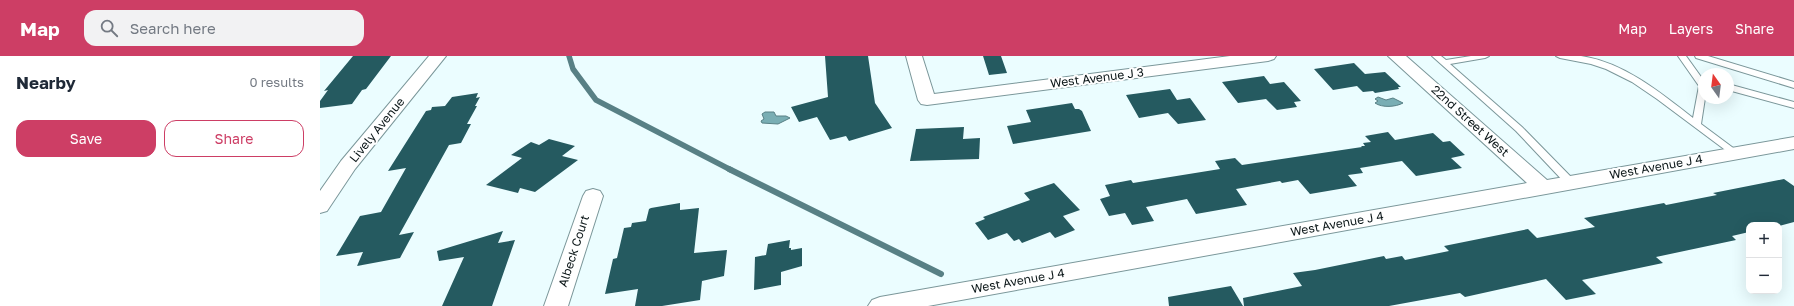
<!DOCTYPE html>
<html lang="en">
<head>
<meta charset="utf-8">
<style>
	body { margin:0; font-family:"Golos Text",sans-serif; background:#f2f2f3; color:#1f2937 }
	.controls { position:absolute; right:12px; bottom:12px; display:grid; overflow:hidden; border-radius:8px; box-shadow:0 4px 16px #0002 }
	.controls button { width:36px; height:36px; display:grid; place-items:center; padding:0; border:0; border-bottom:1px solid #e0e1e3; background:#fff; color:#1f2937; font:20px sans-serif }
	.compass { position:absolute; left:1378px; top:12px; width:36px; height:36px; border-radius:50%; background:#fff; box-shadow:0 4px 16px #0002; rotate:346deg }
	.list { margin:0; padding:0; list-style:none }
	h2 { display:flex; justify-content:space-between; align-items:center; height:52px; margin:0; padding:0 16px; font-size:17px }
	h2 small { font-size:13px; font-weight:400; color:#747a83 }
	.actions { display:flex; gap:8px; padding:12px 16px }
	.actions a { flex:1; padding:9px 0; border:1px solid #cd3e65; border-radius:12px; text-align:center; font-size:14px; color:#cd3e65 }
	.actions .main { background:#cd3e65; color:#fff }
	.icon { flex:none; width:22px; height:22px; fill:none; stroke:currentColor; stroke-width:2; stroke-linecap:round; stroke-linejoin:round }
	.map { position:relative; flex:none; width:1474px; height:250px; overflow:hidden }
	header { display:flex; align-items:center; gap:24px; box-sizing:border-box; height:56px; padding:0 20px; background:#cd3e65; color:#fff }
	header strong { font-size:19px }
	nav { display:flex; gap:22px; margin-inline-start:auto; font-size:14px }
	.search { width:280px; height:36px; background:#f2f2f3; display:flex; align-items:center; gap:10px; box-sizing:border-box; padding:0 14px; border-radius:12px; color:#747a83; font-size:15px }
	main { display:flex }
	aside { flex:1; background:#fff }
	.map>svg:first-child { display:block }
	.water { fill:#79aeb4; stroke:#588085 }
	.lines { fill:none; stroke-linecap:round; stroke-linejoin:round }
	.stream-far1 { stroke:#588085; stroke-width:5.5 }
	.stream { stroke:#588085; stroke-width:6 }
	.building { fill:#255a60 }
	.service-casing { stroke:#7b979a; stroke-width:2 }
	.minor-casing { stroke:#7b979a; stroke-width:2 }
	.service { fill:#fff; fill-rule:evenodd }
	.minor { fill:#fff; fill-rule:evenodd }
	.labels { text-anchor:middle; stroke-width:4; stroke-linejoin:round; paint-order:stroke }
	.street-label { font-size:12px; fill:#0a1517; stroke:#fff }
</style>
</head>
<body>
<header>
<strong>Map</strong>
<div class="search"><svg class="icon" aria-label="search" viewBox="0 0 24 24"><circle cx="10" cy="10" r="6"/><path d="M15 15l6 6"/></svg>Search here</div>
<nav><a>Map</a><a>Layers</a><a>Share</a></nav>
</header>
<main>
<aside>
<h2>Nearby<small>0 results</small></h2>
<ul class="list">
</ul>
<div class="actions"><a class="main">Save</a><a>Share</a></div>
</aside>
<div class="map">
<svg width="1474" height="250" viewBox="0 0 1474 250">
	<rect width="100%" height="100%" fill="#ebfdff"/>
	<path class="water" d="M1058,41L1066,44L1073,42L1083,47C1076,51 1062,52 1055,47L1058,45L1055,43Z
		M445,56H454L456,60H466L470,62L458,68L442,67L441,65L444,63L442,58Z"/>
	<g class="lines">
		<path class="stream-far1" d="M249,0L253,13L276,44L411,114"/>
		<path class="stream" d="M409,113L621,218"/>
	</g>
	<path class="building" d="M33,0H71L46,33L42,34L32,48L0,52V45L8,34L4,35Z
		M505,0H548L555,47L572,72L529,85L526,80L510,84L497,61L479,66L471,51L508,41Z
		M663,0H681L687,17L669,19Z
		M1034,7L1045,18L1065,16L1081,31H1078L1079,33L1055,37L1053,35L1043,36L1037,30L1013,34L994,13Z
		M944,20L950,28L964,26L981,45L974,46L977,51L957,54L946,43L918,47L902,26Z
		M850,33L857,44L870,42L886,64L858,68L848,57L819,62L806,39Z
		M158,37L156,42L160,41L155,50H157L147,68H151L141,87L129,89L79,179L94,176L80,202L37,210L43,196L16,200L40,160L61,156L86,112L68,115L106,55L111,54L112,51L125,50L132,41Z
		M752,47L755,53H759L762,55L771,75L693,88L687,70L711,66L706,54Z
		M644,71L643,83L660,82L659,103L590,105L596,73Z
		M1068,76L1075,84L1113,77L1123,86L1130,85L1145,99L1131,102L1142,112L1096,120L1082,105L1040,112L1043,117L1028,119L1037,130L990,138L978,124L962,127L960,125L916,133L927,149L876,158L867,143L826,151L834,165L812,169L805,157L789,160L780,143L790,140L785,129L811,124L813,127L900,113L895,105L915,102L922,109L1042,91L1041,90H1045L1043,87L1051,86L1045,80Z
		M229,83L255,90L242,100L258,104L215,136L200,132L198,137L166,129L202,102L191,99L211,86L219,89Z
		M1464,123L1474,130V166L1459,170L1429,169V176L1412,180L1416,184L1336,201L1343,207L1262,224L1276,238L1246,244L1226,223L1145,241L1140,237L1069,250H924L923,242L982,230L973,217L995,214L1064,200L1066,203L1082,200L1085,204L1129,195L1124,190L1208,173L1217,182L1275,171L1264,162L1344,147L1346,149L1397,139L1393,137Z
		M734,127L760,154L743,160L755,174L735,182L730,176L702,187L699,183L694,185L687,177L668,184L655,167L665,163L663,161L710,144L704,137Z
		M360,147V154L379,152L374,197L407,194L404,220L382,225L380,244L342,250H315L318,233L285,238L293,203L297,202L304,172L311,171L312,167L326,165L329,153L331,152Z
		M183,175L178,187L195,184L172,250H122L144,201L119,205L117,195Z
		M470,184L469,192H471V194L482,192V210L461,216V229L434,234L435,201L446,199L448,188Z
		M911,230L923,250H849L848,241Z"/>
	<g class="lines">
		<g class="service-casing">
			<path id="service" d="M1112,0H1121L1126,4L1151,0H1169L1165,2L1130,8L1202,71L1254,124L1255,126L1254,128H1246L1196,75Z
				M1236,0C1244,0 1253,0 1261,0C1303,6 1340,36 1373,62L1379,30L1358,0H1366L1384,25L1385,42L1381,68L1420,97L1415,100L1412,99L1337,43L1312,26L1286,13L1271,8L1240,2Z
				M1375,0H1388L1474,26V32L1376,2Z
				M1408,28L1474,46V52L1408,34Z"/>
		</g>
		<g class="minor-casing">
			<path id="minor" d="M109,0H126L35,113L7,155L0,157V135L21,105Z
				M586,0H602L614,38L910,0H956L954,3L948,5L607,49L601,48L598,44Z
				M1068,0H1086L1227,124L1474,81V93L608,250H548L552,244L560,241L1207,127Z
				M273,133L280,135L283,140L248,250H224L263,140L266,135Z"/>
		</g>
		<use href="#service" class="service"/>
		<use href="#minor" class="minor"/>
	</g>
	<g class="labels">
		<g class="street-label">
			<text transform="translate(777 22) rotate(-7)" y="4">West Avenue J 3</text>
			<text transform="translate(1150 65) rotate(42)" y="4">22nd Street West</text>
			<text transform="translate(57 74) rotate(-51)" y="4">Lively Avenue</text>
			<text transform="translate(1336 111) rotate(-10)" y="4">West Avenue J 4</text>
			<text transform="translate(1017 168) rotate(-10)" y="4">West Avenue J 4</text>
			<text transform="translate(254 195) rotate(-72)" y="4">Albeck Court</text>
			<text transform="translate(698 225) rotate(-10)" y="4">West Avenue J 4</text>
		</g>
	</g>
</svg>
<div class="controls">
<button>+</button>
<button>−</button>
</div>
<svg class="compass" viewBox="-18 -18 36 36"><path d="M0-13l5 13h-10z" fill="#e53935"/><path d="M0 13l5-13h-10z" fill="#747a83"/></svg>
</div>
</main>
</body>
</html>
